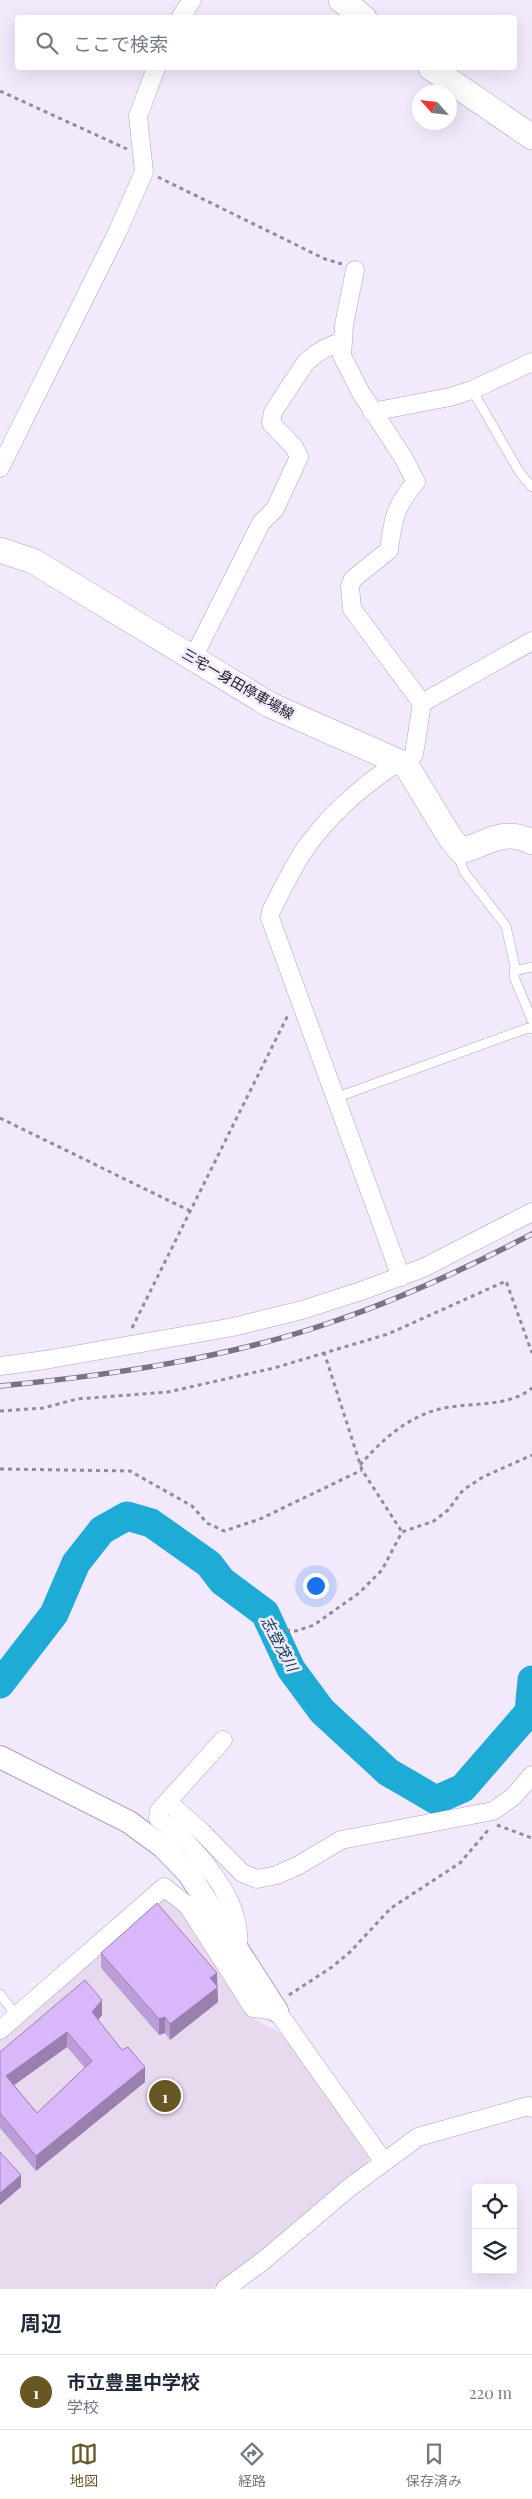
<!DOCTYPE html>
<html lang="ja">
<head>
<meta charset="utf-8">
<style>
	body { margin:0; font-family:"Playfair Display","Noto Sans JP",serif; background:#f2f2f3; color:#1f2937 }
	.controls { position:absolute; right:15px; bottom:15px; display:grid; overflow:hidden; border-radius:5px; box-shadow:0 5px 20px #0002 }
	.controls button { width:45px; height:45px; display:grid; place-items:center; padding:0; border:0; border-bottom:1px solid #e0e1e3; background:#fff; color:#1f2937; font:25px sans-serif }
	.compass { position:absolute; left:412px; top:85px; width:45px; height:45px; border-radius:50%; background:#fff; box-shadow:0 5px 20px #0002; rotate:297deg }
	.you { position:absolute; left:315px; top:1585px; width:18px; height:18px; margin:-12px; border:4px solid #fff; border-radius:50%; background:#1a73e8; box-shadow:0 0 0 8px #1a73e833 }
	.badge { display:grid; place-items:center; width:32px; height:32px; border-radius:50%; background:#685624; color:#fff; font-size:16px; font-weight:700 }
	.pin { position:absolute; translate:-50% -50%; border:2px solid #fff; box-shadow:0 1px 5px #0006 }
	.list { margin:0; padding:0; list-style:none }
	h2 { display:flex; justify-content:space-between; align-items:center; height:65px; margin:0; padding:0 20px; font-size:21px }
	h2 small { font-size:16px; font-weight:400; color:#747a83 }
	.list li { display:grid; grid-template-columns:32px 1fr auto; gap:15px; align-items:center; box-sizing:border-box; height:75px; padding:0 20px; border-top:1px solid #e0e1e3 }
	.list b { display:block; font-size:19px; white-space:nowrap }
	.list p { margin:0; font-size:16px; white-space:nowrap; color:#747a83 }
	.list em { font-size:16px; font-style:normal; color:#747a83 }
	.icon { flex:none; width:28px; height:28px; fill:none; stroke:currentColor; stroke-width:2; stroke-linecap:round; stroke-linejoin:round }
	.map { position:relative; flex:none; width:532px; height:2289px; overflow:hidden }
	.search { position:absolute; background:#fff; box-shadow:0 5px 20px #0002; left:15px; right:15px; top:15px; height:55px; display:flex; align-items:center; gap:12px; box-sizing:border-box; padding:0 18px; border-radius:5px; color:#747a83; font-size:19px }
	.sheet { height:140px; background:#fff }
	nav { display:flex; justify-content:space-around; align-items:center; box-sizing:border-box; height:70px; border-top:1px solid #e0e1e3; background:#fff; font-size:14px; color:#747a83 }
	nav a { display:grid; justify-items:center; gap:2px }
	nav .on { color:#685624 }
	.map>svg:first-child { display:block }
	.education { fill:#e7daef }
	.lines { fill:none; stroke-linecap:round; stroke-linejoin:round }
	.river { stroke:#1eabd5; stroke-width:29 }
	.service-casing { stroke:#ada1b9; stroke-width:10 }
	.minor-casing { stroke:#ada1b9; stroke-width:19 }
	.tertiary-casing { stroke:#ada1b9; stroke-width:24 }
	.secondary-casing { stroke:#ada1b9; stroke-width:26 }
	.path { stroke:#928b9a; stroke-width:3; stroke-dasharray:4 4; stroke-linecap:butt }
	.service { stroke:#fff; stroke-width:9 }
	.minor { stroke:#fff; stroke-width:18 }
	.tertiary { stroke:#fff; stroke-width:22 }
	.secondary { stroke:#fff; stroke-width:25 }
	.rail-casing { stroke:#7a7381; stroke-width:5.5 }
	.rail { stroke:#f3e9fd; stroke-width:4; stroke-dasharray:11; stroke-linecap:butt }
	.wall { fill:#bb9dd7; fill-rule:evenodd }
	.shaded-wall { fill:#9980af }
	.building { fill:#dab7fa; stroke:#9980af; fill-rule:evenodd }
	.labels { text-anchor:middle; stroke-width:5; stroke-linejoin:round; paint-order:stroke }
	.street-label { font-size:14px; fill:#1a161f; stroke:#f3e9fd }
	.water-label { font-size:15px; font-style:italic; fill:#074152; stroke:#f3e9fd }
</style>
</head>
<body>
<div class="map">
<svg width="532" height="2289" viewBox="0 0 532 2289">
	<rect width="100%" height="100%" fill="#f3e9fd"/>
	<path class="education" d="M159,1898L171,1899L190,1917L236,1994L256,2020L288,2037L371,2154L367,2163L252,2258L211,2289H0V2039Z"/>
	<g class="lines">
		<path class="river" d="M0,1684L54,1614L76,1563L102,1530L127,1516L151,1523L209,1564L222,1581L265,1613L291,1669L322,1711L388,1772L436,1800L463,1788L529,1712L532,1680"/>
		<g class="service-casing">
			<path id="service" d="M472,390L520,473L532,487
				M461,852L460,861L465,873L506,926L515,967L514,977L532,1020
				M514,971L532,967
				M335,1098L528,1028L532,1029
				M0,1994L16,2015"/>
		</g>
		<g class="minor-casing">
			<path id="minor" d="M180,18L192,0
				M355,270L344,325L342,356L361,393L403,457L416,482C395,506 393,519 389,550L353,579L350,586L352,609L422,703
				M372,412L450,397L472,390L532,362
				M0,468L117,233L144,172L138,116L156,68
				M193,658L261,523L275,509L299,457L294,447L271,423L273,412L306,362C316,353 329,345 342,342
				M398,762C362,786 330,813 305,849C292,868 282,890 271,911L270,918L401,1277
				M406,765L414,754L422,703L532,641
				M0,1366L45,1360L233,1327L302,1310L361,1291L423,1268L532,1212
				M223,1740L159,1811L158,1818C193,1844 246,1901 237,1948
				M168,1802L202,1832L242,1873L257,1879L277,1875L299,1865L341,1840L493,1811L514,1796L532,1775
				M0,2030L164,1887L188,1906L253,2008L277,2011L384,2162
				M225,2289L263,2261L349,2188L418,2137L528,2106L532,2108"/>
		</g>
		<g class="tertiary-casing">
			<path id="tertiary" d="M0,1757L129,1822L163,1847L189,1874L277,2011"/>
		</g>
		<g class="secondary-casing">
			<path id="secondary" d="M341,0L364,18
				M431,68L532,137
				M0,550L33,561L270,705L406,765L451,839L461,851C488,844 502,827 532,842"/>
		</g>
		<path class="path" d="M0,91L127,149
			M158,177L325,259L342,264
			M0,1118L190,1211
			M132,1328L288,1015
			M324,1352L362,1470L402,1532
			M0,1411L43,1408L77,1399L168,1392L274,1368L388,1334L506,1281L532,1353
			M360,1465C381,1441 405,1419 436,1410C467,1401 507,1409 532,1388
			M0,1469L130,1471L192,1506L207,1523L224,1531L260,1519L362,1470
			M286,1630L296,1631L314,1625L359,1593L382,1570L402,1532L434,1521L448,1510L463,1490L483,1477L532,1455
			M497,1825L532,1838
			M289,1995L332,1967L350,1952L391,1908L460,1863L490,1828"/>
		<use href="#service" class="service"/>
		<use href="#minor" class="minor"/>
		<use href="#tertiary" class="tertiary"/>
		<use href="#secondary" class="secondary"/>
		<g class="rail-casing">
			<path id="rail" d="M0,1386C113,1375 230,1358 338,1320C405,1297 469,1267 532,1234"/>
		</g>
		<use href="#rail" class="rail"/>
	</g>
	<path class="wall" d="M101,1953L217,1986L218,2002L170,2040L165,2033L159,2035L101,1968Z
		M102,2015L98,2020L145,2082L36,2171L0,2128V2052ZM67,2047L85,2068L37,2113L14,2085Z"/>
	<path class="shaded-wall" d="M217,1973L218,2002L170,2040V2024L210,1978Z
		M102,2000V2015L92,2027V2012Z
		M165,2017V2033L159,2035V2019Z
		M67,2032V2047L6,2091V2076Z
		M145,2067V2082L36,2171V2156Z
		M21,2175V2187L0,2205V2193Z"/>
	<path class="building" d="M157,1903L217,1973L210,1978L218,1987L170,2024L165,2017L159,2019L101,1953Z
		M85,1980L102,2000L92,2012L122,2050L128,2047L145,2067L36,2156L0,2113V2052ZM67,2032L92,2061L37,2113L6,2076Z
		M0,2152L21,2175L0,2193Z"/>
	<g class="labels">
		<g class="street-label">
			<text transform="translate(238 684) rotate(30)" y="5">三宅一身田停車場線</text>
		</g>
		<g class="water-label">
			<text transform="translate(279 1644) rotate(62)" y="5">志登茂川</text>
		</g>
	</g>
</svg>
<div class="controls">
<button><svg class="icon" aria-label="locate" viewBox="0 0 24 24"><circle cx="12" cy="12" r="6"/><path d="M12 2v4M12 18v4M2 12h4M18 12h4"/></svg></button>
<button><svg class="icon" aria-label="layers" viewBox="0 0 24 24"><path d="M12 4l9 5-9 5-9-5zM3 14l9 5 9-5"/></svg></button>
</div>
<svg class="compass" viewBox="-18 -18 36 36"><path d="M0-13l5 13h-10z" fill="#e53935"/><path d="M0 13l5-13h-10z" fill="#747a83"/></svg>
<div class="you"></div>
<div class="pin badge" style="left:165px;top:2096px">1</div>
<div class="search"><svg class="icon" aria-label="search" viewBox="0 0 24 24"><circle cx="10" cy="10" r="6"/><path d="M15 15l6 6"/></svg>ここで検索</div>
</div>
<section class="sheet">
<h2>周辺<small></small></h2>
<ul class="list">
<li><span class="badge">1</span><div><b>市立豊里中学校</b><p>学校</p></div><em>220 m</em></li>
</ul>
</section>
<nav>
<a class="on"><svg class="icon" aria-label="map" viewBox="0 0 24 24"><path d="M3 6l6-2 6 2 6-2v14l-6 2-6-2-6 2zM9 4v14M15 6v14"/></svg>地図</a>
<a><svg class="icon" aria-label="directions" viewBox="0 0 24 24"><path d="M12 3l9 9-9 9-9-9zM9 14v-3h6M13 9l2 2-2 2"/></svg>経路</a>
<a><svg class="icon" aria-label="saved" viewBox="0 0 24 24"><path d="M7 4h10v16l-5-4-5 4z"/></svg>保存済み</a>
</nav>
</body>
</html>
